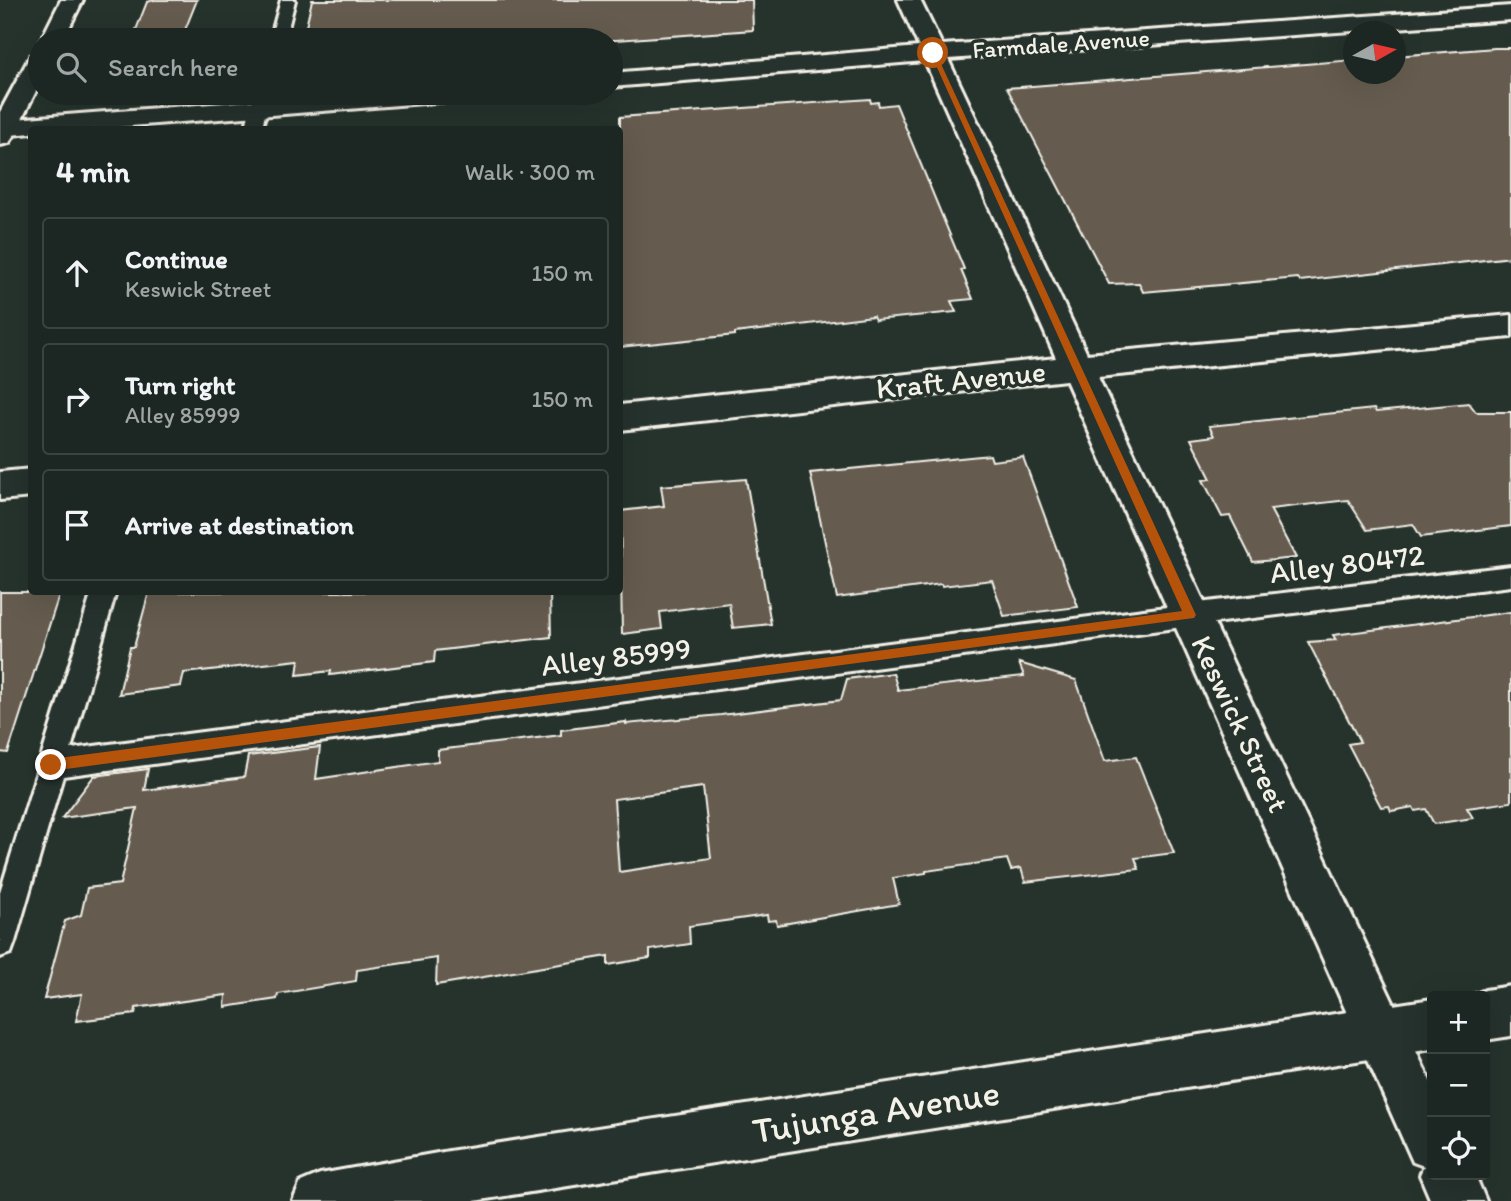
<!DOCTYPE html>
<html lang="en">
<head>
<meta charset="utf-8">
<style>
	body { margin:0; font-family:Itim,sans-serif; background:#29322f; color:#f1f3f6 }
	.controls { position:absolute; right:21px; bottom:21px; display:grid; overflow:hidden; border-radius:7px; box-shadow:0 7px 28px #0002 }
	.controls button { width:63px; height:63px; display:grid; place-items:center; padding:0; border:0; border-bottom:2px solid #3a4340; background:#1c2622; color:#f1f3f6; font:35px sans-serif }
	.compass { position:absolute; left:1343px; top:21px; width:63px; height:63px; border-radius:50%; background:#1c2622; box-shadow:0 7px 28px #0002; rotate:82deg }
	.stop { position:absolute; width:21px; height:21px; margin:-16px; border:5px solid #b45309; border-radius:50%; background:#fff }
	.stop.end { background:#b45309; border-color:#fff; box-shadow:0 2px 7px #0008 }
	.list { margin:0; padding:0; list-style:none }
	h2 { display:flex; justify-content:space-between; align-items:center; height:91px; margin:0; padding:0 28px; font-size:30px }
	h2 small { font-size:23px; font-weight:400; color:#a0a5a5 }
	.list li { display:grid; grid-template-columns:46px 1fr auto; gap:21px; align-items:center; box-sizing:border-box; height:112px; margin:0 14px 14px; padding:0 14px; border:2px solid #3a4340; border-radius:7px }
	.list b { display:block; font-size:26px; white-space:nowrap }
	.list p { margin:0; font-size:23px; white-space:nowrap; color:#a0a5a5 }
	.list em { font-size:23px; font-style:normal; color:#a0a5a5 }
	.icon { flex:none; width:38px; height:38px; fill:none; stroke:currentColor; stroke-width:2; stroke-linecap:round; stroke-linejoin:round }
	.map { position:relative; flex:none; width:1511px; height:1201px; overflow:hidden }
	.search { position:absolute; background:#1c2622; box-shadow:0 7px 28px #0002; left:28px; top:28px; width:595px; height:77px; display:flex; align-items:center; gap:18px; box-sizing:border-box; padding:0 24px; border-radius:38px; color:#a0a5a5; font-size:26px }
	.panel { position:absolute; background:#1c2622; box-shadow:0 7px 28px #0002; left:28px; top:126px; width:595px; height:469px; border-radius:7px }
	.map>svg:first-child { display:block }
	.building { fill:#655b4f; stroke:#f4f1e8; stroke-width:2; fill-rule:evenodd }
	.lines { fill:none; stroke-linecap:round; stroke-linejoin:round }
	.lane-casing { stroke:#f4f1e8; stroke-width:6 }
	.street-casing { stroke:#f4f1e8; stroke-width:6 }
	.secondary-casing { stroke:#f4f1e8; stroke-width:6 }
	.lane { fill:#26332d; fill-rule:evenodd }
	.street { fill:#26332d; fill-rule:evenodd }
	.secondary { fill:#26332d; fill-rule:evenodd }
	.route { fill:#b45309 }
	.labels { text-anchor:middle; stroke-width:7; stroke-linejoin:round; paint-order:stroke }
	.far-street-label { font-size:24px; fill:#f4f1e8; stroke:#26332d }
	.street-label { font-size:30px; fill:#f4f1e8; stroke:#26332d }
	.near-street-label { font-size:37px; fill:#f4f1e8; stroke:#26332d }
</style>
</head>
<body>
<div class="map">
<svg width="1511" height="1201" viewBox="0 0 1511 1201">
	<rect width="100%" height="100%" fill="#26332d"/>
	<filter id="ink" filterUnits="userSpaceOnUse"><feTurbulence type="fractalNoise" baseFrequency=".0143" numOctaves="2"/><feDisplacementMap in="SourceGraphic" scale="14" xChannelSelector="R" yChannelSelector="G"/><feConvolveMatrix kernelMatrix="1 2 1 2 8 2 1 2 1" color-interpolation-filters="sRGB"/></filter>
	<g filter="url(#ink)">
		<path class="building" d="M154,0H197L181,40H132L147,2Z
			M312,0H752L753,30L616,40H303Z
			M1495,48H1511V257L1300,281L1298,278L1143,292L1139,283L1109,284L1007,88L1354,60V74H1396V56Z
			M870,99L871,103L878,102L879,106L896,104L964,269L961,270L973,299L951,301L956,312L875,320L873,316L735,333V335L620,347V117Z
			M1469,403L1476,412H1511V526L1421,537L1413,524L1367,530L1348,500L1270,509L1296,558L1253,562L1230,516L1222,517L1203,480L1211,479L1191,439L1214,436L1209,426L1374,409L1376,412Z
			M990,455L992,461L1023,457L1078,607L1004,616L992,580L942,586L941,584L837,598L810,473Z
			M746,479L771,624L733,628L729,603L660,612L662,629L622,634L620,511L664,506L661,486Z
			M0,592H60L8,753L0,752Z
			M149,592H550L551,637L435,651L434,662L330,675L331,671L297,675L299,660L184,673L181,686L119,694L130,647H134Z
			M1511,612V802L1467,808L1473,818L1434,824L1426,809L1415,811L1413,807L1391,811L1389,806L1381,807L1348,744L1360,742L1308,642L1336,640L1333,635Z
			M1019,663L1076,680L1105,761L1136,757L1174,853L1135,858L1139,869L1025,882L1021,868L1011,870L1007,859L926,871V873L893,878L899,904L777,925L776,920L768,921L767,915L689,926L690,944L650,950V958L608,965V956L436,985L437,958L357,970L356,981L278,994L277,999L225,1007L226,995L136,1008L135,1014L76,1021L82,994L44,999L65,921L81,915L87,888L120,884L137,808L62,818L94,776L148,769L144,790L244,777L248,756L320,747L316,779L438,761V750L561,735V730L626,722V724L721,715L841,700L847,679L893,673L898,690L1024,676ZM703,787L711,858L619,872L614,799Z"/>
		<g class="lines">
			<g class="lane-casing">
				<path id="lane" d="M281,0H295L285,40H270Z
					M255,93H271L261,130H245Z
					M1511,566V586L1190,626L63,776L15,942L11,953L0,957V892L92,592H116L71,749L1190,604Z"/>
			</g>
			<g class="street-casing">
				<path id="street" d="M898,0H920L942,45L1511,6V20L948,59L1087,354L1511,315V337L1098,377L1432,1085V1175H1475L1486,1201H1431L1420,1175L1424,1166L1413,1162L1066,380L620,430V405L1056,358L925,61L611,87V73L919,47Z
					M356,93H463L459,98L450,101L80,130H32V133L0,136V120Z
					M32,469V497L0,500V472Z"/>
			</g>
			<g class="secondary-casing">
				<path id="secondary" d="M61,0H83L63,40L40,42Z
					M40,53V83L13,137L9,143L0,145V112L28,60L31,55Z
					M1511,986V1036L1485,1040V996H1471L1485,990Z
					M1432,999V1049L474,1201H293L301,1182L320,1174L449,1151Z"/>
			</g>
			<use href="#lane" class="lane"/>
			<use href="#street" class="street"/>
			<use href="#secondary" class="secondary"/>
		</g>
	</g>
	<path class="route" d="M930,52L936,53L1196,615L1194,618L51,771L47,769V760L51,759L1182,611Z"/>
	<g class="labels">
		<g class="far-street-label">
			<text transform="translate(1061 44) rotate(-4)" y="8">Farmdale Avenue</text>
		</g>
		<g class="street-label">
			<text transform="translate(961 380) rotate(-6)" y="10">Kraft Avenue</text>
			<text transform="translate(1347 564) rotate(-7)" y="10">Alley 80472</text>
			<text transform="translate(616 657) rotate(-7)" y="10">Alley 85999</text>
			<text transform="translate(1240 724) rotate(65)" y="10">Keswick Street</text>
		</g>
		<g class="near-street-label">
			<text transform="translate(876 1111) rotate(-9)" y="13">Tujunga Avenue</text>
		</g>
	</g>
</svg>
<div class="controls">
<button>+</button>
<button>−</button>
<button><svg class="icon" aria-label="locate" viewBox="0 0 24 24"><circle cx="12" cy="12" r="6"/><path d="M12 2v4M12 18v4M2 12h4M18 12h4"/></svg></button>
</div>
<svg class="compass" viewBox="-18 -18 36 36"><path d="M0-13l5 13h-10z" fill="#e53935"/><path d="M0 13l5-13h-10z" fill="#a0a5a5"/></svg>
<div class="stop" style="left:933px;top:53px"></div>
<div class="stop end" style="left:51px;top:765px"></div>
<div class="search"><svg class="icon" aria-label="search" viewBox="0 0 24 24"><circle cx="10" cy="10" r="6"/><path d="M15 15l6 6"/></svg>Search here</div>
<section class="panel">
<h2>4 min<small>Walk · 300 m</small></h2>
<ul class="list">
<li><svg class="icon" aria-label="ahead" viewBox="0 0 24 24"><path d="M12 20V5M6 11l6-6 6 6"/></svg><div><b>Continue</b><p>Keswick Street</p></div><em>150 m</em></li>
<li><svg class="icon" aria-label="right" viewBox="0 0 24 24"><path d="M7 20v-9h11M14 6l5 5-5 5"/></svg><div><b>Turn right</b><p>Alley 85999</p></div><em>150 m</em></li>
<li><svg class="icon" aria-label="arrive" viewBox="0 0 24 24"><path d="M6 21V4h12l-3 4 3 4H6"/></svg><div><b>Arrive at destination</b></div></li>
</ul>
</section>
</div>
</body>
</html>
